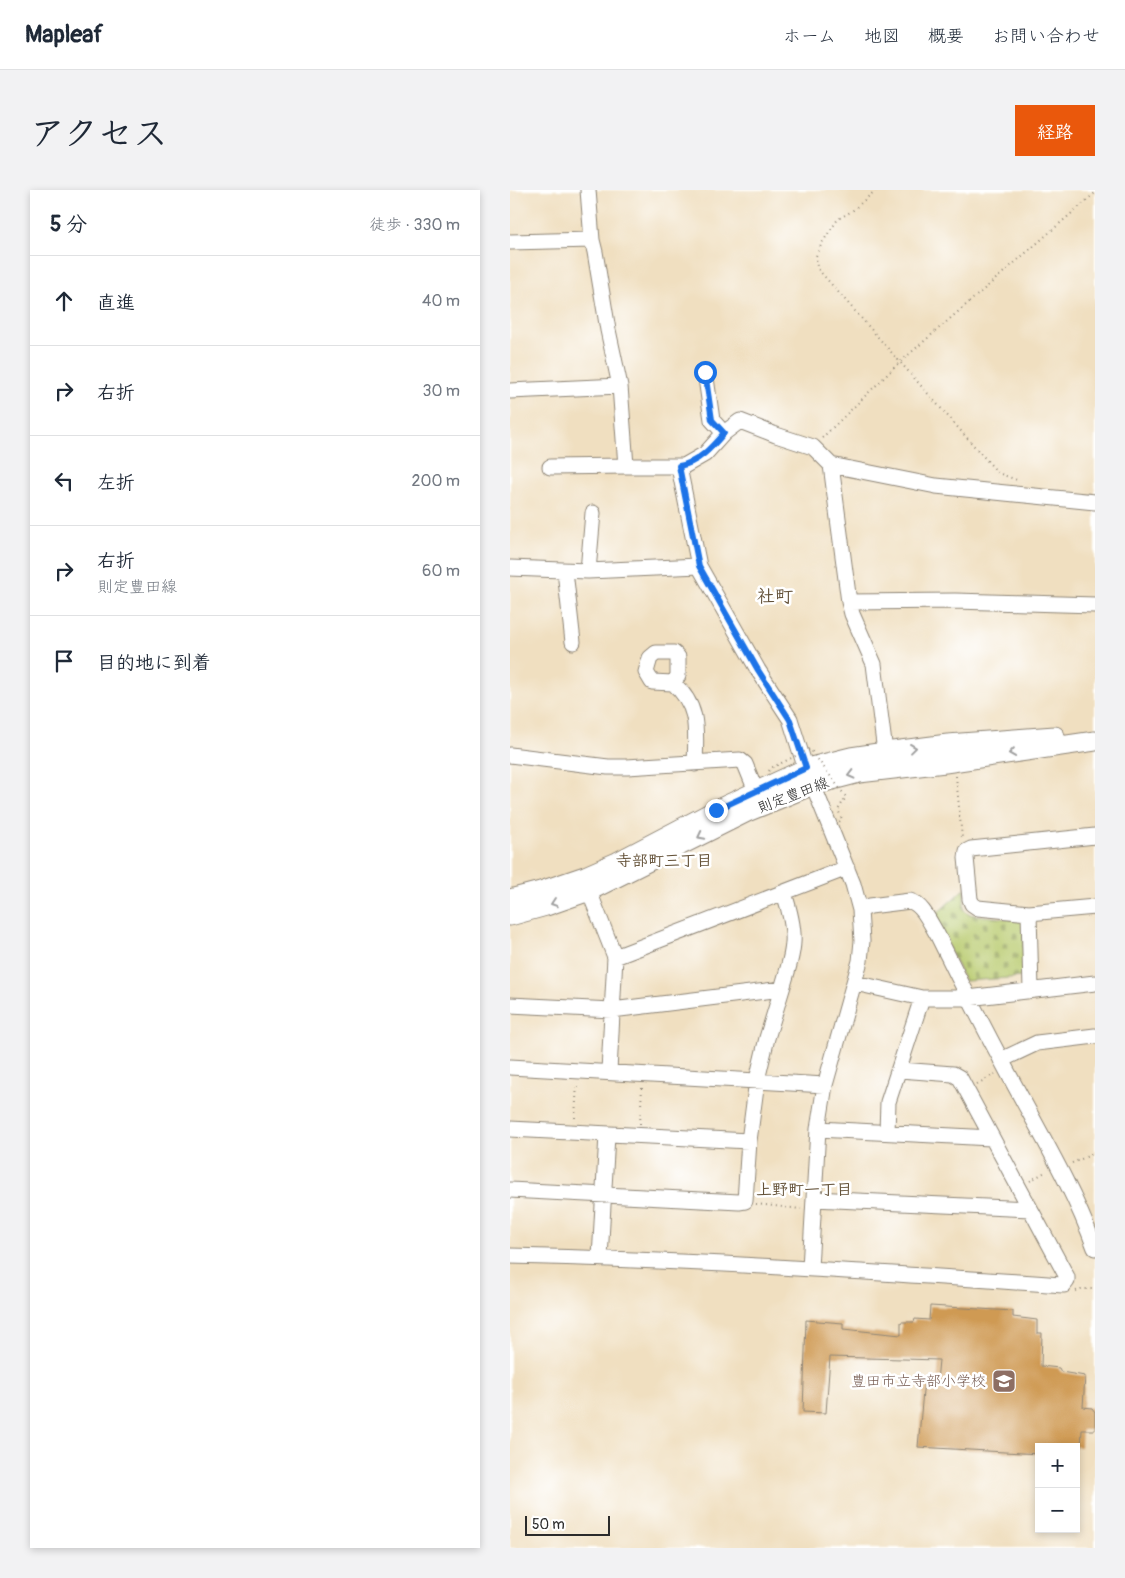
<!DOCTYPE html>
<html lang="ja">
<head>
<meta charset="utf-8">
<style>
	body { margin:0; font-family:Pangolin,"Klee One",sans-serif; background:#f2f2f3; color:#1f2937 }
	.controls { position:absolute; right:15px; bottom:15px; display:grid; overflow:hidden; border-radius:0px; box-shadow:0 2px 8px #0003 }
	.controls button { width:45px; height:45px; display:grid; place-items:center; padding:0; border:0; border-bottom:1px solid #e0e1e3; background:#fff; color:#1f2937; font:25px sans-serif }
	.scale { position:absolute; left:15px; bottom:12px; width:85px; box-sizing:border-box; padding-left:5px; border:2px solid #2b2b2b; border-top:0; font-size:14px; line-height:18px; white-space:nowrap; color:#2b2b2b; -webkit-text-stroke:4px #fff; paint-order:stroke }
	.stop { position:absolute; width:15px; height:15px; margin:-11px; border:4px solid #1a73e8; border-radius:50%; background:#fff }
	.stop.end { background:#1a73e8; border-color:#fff; box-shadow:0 1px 5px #0008 }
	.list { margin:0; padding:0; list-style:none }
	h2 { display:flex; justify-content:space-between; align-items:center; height:65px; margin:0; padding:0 20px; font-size:21px }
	h2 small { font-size:16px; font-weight:400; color:#747a83 }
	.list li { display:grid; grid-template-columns:32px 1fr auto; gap:15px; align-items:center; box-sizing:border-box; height:90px; padding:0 20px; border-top:1px solid #e0e1e3 }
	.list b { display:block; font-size:19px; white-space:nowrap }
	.list p { margin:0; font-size:16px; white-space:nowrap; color:#747a83 }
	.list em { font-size:16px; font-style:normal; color:#747a83 }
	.icon { flex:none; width:28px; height:28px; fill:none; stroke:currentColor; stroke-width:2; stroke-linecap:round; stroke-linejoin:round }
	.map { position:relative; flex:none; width:585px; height:1358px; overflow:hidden; border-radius:0px }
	header { display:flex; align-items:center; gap:30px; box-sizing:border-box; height:70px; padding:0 25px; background:#fff; border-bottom:1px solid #e0e1e3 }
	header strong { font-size:24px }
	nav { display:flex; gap:28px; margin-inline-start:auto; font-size:18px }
	.intro { display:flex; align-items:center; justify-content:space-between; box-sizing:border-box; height:120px; padding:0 30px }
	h1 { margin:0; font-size:35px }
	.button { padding:12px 22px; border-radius:0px; background:#ea580c; color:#fff; font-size:18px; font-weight:700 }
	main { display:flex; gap:30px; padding:0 30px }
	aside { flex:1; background:#fff; border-radius:0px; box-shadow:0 2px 8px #0003 }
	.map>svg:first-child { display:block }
	.cemetery { fill:url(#cemetery-stones); stroke:#727a4c }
	.building { fill:#cf9a53 }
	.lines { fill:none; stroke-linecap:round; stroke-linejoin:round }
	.minor-casing { stroke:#8e8576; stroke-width:17 }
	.major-casing { stroke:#8e8576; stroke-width:21 }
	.path { stroke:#8e8576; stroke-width:2; stroke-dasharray:1 4; stroke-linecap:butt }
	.minor { stroke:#fff; stroke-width:15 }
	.major { stroke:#fff; stroke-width:19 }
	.path-bridge { stroke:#8e8576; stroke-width:2; stroke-dasharray:1 4; stroke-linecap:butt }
	.oneway { stroke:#a0a0a0 }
	.route { stroke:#1a73e8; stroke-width:6 }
	.labels { text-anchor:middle; stroke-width:5; stroke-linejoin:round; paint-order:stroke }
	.street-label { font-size:15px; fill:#2b2b2b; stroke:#fff }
	.education-label { font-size:15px; fill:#785e54; stroke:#fff; text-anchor:end }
	.neighbourhood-label { font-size:16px; font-weight:bold; fill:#645239; stroke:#fff }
	.quarter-label { font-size:18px; font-weight:bold; fill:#645239; stroke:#fff }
</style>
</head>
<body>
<header>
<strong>Mapleaf</strong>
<nav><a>ホーム</a><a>地図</a><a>概要</a><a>お問い合わせ</a></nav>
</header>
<div class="intro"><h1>アクセス</h1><a class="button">経路</a></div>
<main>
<aside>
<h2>5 分<small>徒歩 · 330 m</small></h2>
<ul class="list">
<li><svg class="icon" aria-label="ahead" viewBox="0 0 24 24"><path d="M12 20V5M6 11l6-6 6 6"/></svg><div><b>直進</b></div><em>40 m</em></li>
<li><svg class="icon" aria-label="right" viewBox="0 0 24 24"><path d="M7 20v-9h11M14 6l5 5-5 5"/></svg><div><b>右折</b></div><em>30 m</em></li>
<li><svg class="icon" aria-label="left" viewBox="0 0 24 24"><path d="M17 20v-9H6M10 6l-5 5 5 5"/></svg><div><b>左折</b></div><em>200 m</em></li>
<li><svg class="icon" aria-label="right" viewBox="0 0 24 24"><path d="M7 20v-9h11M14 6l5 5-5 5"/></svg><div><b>右折</b><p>則定豊田線</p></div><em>60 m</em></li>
<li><svg class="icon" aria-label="arrive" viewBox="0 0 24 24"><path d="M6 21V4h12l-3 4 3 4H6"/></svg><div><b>目的地に到着</b></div></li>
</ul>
</aside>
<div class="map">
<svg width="585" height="1358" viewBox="0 0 585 1358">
	<defs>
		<pattern id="cemetery-stones" width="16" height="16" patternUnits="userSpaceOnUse" patternTransform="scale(1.25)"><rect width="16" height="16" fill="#b8ca6d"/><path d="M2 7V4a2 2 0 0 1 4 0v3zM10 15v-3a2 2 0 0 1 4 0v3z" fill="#96a45a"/></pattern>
	</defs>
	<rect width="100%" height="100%" fill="#fff"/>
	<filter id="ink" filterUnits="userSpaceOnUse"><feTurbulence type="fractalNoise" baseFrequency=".02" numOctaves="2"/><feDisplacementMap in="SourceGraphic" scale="10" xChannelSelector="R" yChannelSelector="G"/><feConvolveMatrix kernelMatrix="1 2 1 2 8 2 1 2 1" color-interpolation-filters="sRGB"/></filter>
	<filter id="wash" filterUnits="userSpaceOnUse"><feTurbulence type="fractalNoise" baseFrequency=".0096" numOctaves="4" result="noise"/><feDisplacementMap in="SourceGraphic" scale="20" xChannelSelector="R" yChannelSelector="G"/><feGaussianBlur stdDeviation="1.12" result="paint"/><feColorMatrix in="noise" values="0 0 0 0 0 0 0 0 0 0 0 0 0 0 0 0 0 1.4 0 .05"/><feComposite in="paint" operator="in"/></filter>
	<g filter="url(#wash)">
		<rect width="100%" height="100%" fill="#f0dfc0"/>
		<path class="cemetery" d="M454,699V720L458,724L515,731L512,787L455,791L423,727Z"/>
		<g id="blocks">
			<path class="building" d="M420,1116L503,1121V1127L527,1130V1143H532L531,1176L549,1178L551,1182L575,1186L573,1217L582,1218L585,1222V1240H572L571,1257H529V1264L408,1257L414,1190L427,1191L429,1170L320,1167L316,1223L293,1222L296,1130L333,1133V1139L391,1145V1132H404L405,1129L419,1130Z"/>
		</g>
	</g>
	<g filter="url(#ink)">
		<use href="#blocks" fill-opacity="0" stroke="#8e8576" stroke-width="1"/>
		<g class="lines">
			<g class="minor-casing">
				<path id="minor" d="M78,0L82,50L85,62L98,140L110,196L116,276H174L195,264L214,243L230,231L266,245L303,257L321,275L426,296L585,312
					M0,52L82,50
					M195,181L202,230L214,243
					M0,201L110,196
					M321,275L339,412L342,424L364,474L375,562
					M40,277L116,276
					M169,277L189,376L248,480L280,529L293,570L343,694L350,720L352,751L350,771L315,895L308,939L300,1078
					M0,378L78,381L189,376
					M55,381L63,452
					M78,381L83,323
					M339,412L445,411L585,415
					M163,493L168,486V467L164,463H146L140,468L136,482L142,492L163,493C190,517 186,540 185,574
					M0,565L98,577H117L230,570L235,574L246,601
					M585,646L461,659L457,661L456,668L460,709L462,714L468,718L519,723L585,717
					M79,701L105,767L99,881
					M350,720L360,716L400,711C413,715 420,733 427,744C449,789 472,834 496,879C527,938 562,995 585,1058
					M519,723L521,800
					M105,767L337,678
					M345,793L412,808H458L585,793
					M272,799C285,756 288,746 274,703
					M0,815L102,820L272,799L257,848L247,890L239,951L235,1011L229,1012L0,1000
					M491,870L527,853L585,846
					M0,877L315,895
					M0,939L239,951
					M308,939L481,948
					M377,942L378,912L412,808
					M304,1009L520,1019
					M0,1066C185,1070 369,1083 554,1095L557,1091V1087L450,888L443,884L390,880
					M90,1068L97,945"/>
			</g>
			<g class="major-casing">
				<path id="major" d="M0,709L31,701L75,686L107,672L206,620L297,578L341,567L375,562L438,554L545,546
					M0,726L36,716L79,701L237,622L303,595L349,583L435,573L585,551"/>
			</g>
			<path class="path" d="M366,0L342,21L328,29L312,53L306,66L307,78L488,283L507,290
				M312,248L389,173L585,3
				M446,586L452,648
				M467,894L485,884
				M65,928L67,893
				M130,934L132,898
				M562,973L585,963
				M520,991L537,981
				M246,1014L291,1019
				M566,1101L571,1099H585"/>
			<use href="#minor" class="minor"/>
			<use href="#major" class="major"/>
			<path class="path-bridge" d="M259,581L261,578L300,559L336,607L328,620L332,629L329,632"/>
		</g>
		<defs><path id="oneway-chevron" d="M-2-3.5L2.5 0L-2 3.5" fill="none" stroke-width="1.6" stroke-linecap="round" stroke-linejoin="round" transform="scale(1.25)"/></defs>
		<g class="oneway">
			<use href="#oneway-chevron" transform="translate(403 558) rotate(-7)"/>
			<use href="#oneway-chevron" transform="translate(502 563) rotate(172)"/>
			<use href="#oneway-chevron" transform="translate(341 585) rotate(166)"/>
			<use href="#oneway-chevron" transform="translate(191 646) rotate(153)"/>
			<use href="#oneway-chevron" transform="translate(44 713) rotate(161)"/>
		</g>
	</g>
	<g class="lines" filter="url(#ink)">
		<path class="route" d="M195,182L202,230L214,243C202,257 188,273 169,276L189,376L248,480L280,530L296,578L206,620"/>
	</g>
	<defs>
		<g id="school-square" transform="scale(1.25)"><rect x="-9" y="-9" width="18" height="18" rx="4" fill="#8d6e63" stroke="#fff"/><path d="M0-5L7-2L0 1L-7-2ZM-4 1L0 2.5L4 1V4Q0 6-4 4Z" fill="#fff"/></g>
	</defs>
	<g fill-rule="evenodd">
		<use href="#school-square" x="494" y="1191"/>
	</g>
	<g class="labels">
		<g class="street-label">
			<text transform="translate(283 605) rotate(-21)" y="5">則定豊田線</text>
		</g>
		<g class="education-label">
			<text x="476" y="1196">豊田市立寺部小学校</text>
		</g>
		<g class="neighbourhood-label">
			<text x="154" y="676">寺部町三丁目</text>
			<text x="294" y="1005">上野町一丁目</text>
		</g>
		<g class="quarter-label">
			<text x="265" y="412">社町</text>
		</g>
	</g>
</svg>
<div class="controls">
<button>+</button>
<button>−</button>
</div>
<div class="scale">50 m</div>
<div class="stop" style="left:195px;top:182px"></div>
<div class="stop end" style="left:206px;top:620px"></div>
</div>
</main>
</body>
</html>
